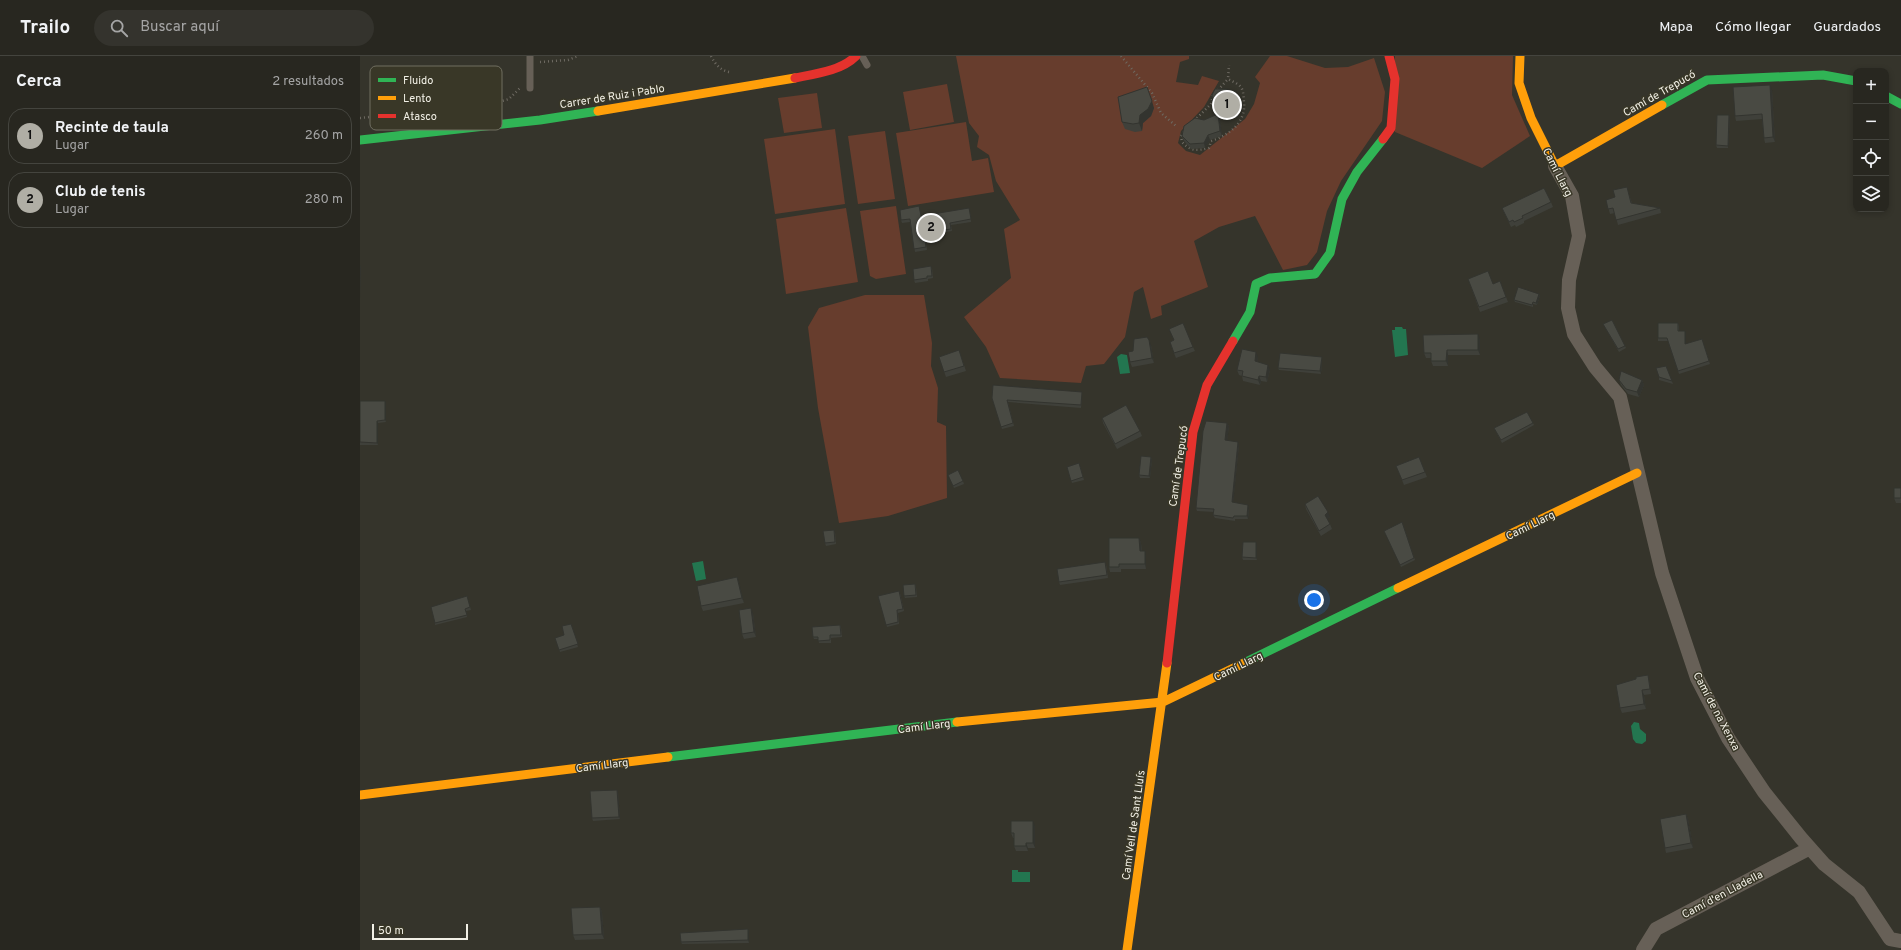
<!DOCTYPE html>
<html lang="es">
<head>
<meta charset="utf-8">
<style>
	body { margin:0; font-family:Overpass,sans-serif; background:#34332d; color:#f1f3f6 }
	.controls { position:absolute; right:12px; top:12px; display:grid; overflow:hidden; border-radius:8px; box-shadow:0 2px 6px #0003 }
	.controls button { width:36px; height:36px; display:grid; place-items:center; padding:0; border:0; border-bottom:1px solid #44443e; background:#282720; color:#f1f3f6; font:20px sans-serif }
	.scale { position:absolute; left:12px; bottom:10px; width:96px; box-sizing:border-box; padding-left:4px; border:2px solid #f2f0e6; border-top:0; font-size:11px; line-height:14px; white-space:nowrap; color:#f2f0e6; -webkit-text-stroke:3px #393727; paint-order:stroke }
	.you { position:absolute; left:954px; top:544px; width:14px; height:14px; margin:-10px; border:3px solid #fff; border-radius:50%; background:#1a73e8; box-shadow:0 0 0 6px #1a73e833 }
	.badge { display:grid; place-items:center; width:26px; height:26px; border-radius:50%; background:#b0aea5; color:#111; font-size:13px; font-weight:700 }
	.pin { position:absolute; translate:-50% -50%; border:2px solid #fff; box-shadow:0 1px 4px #0006 }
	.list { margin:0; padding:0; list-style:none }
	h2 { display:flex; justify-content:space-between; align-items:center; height:52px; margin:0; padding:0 16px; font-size:17px }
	h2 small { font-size:13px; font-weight:400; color:#a5a5a5 }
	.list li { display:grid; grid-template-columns:26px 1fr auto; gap:12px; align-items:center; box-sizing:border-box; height:56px; margin:0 8px 8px; padding:0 8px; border:1px solid #44443e; border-radius:16px }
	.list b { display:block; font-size:15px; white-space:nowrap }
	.list p { margin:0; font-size:13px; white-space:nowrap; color:#a5a5a5 }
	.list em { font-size:13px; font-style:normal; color:#a5a5a5 }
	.icon { flex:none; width:22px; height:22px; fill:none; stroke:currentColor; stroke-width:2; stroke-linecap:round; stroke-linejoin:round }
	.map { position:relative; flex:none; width:1541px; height:894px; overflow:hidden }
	header { display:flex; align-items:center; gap:24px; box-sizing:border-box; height:56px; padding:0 20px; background:#282720; border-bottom:1px solid #44443e }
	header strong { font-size:19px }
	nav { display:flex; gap:22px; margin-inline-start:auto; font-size:14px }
	.search { width:280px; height:36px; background:#34332d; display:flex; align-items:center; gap:10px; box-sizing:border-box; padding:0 14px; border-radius:22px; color:#a5a5a5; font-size:15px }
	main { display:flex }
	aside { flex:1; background:#282720 }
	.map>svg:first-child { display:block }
	.green { fill:#673d2d }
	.water { fill:#237650 }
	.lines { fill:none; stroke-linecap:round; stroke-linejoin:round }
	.path { stroke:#6e6a62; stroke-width:2.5; stroke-dasharray:1 3; stroke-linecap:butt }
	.lane { stroke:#676057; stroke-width:7 }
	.street { stroke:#676057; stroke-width:14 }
	.fast { stroke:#30b455; stroke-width:9 }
	.slow { stroke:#ff9f0a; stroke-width:9 }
	.jam { stroke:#e5322d; stroke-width:9 }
	.wall { fill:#3f403a }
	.shaded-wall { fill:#33342f }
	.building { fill:#494a43; stroke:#33342f }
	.labels { text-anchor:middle; stroke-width:3; stroke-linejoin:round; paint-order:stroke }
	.street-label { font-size:11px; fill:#f2f0e6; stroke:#393727 }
	.key { fill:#393727; stroke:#706e60; stroke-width:1 }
	.key-label { font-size:11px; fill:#f2f0e6 }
</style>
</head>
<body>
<header>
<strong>Trailo</strong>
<div class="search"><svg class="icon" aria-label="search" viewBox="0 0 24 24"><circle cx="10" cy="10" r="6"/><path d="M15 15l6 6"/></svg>Buscar aquí</div>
<nav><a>Mapa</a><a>Cómo llegar</a><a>Guardados</a></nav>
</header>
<main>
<aside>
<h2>Cerca<small>2 resultados</small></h2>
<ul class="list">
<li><span class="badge">1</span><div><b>Recinte de taula</b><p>Lugar</p></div><em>260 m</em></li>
<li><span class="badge">2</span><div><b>Club de tenis</b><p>Lugar</p></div><em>280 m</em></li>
</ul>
</aside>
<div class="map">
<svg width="1541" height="894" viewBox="0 0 1541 894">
	<rect width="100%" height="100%" fill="#35342b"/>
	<path class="green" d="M596,0H829V3L820,6L816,26L838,29L842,20L859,25L844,51L821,75L818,87L826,95L840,99L885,63L894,48L900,27L895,21L910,0H927L965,12L988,11L1014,2L1025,36L1022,65L981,125L967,155L957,196L947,209L923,214L895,160L859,171L834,185L848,231L801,250L802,259L791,263L783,231L774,236L765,281L744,308L726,310L721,327L640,322L626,291L604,261L651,222L644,173L660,164L636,125L629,99L617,91L619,80L609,67Z
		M1035,0H1153L1152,39L1170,80L1122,112L1035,76Z
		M587,28L594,66L550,74L543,36Z
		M457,37L462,72L424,77L418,42Z
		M606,66L612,105L628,102L634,136L548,150L536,77Z
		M475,73L485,148L415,158L404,83Z
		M525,75L535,143L498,148L488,80Z
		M536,150L546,218L516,223L510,220L500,155Z
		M486,152L498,226L426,238L416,163Z
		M505,239H564L572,287L571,310L578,332L577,366L586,370L587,442L528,460L479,467L458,352L448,271L459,252Z"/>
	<path class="water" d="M1035,271H1042L1043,273H1046L1048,299L1035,301L1032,274H1035Z
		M761,298L767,299L770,317L760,318L757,301Z
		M343,505L346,523L336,525L332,507Z
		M1274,666L1279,667L1280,673L1286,678V685L1282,688L1276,687L1273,683L1271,670Z
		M652,814H658V816H670V826H652Z"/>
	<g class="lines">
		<path class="path" d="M351,0C355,8 360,14 369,16
			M761,0L792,37L801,57L816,70
			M180,6L208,4L218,0
			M858,34L868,23
			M0,62L132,48L149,43L161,31
			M834,65L851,48L853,39
			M824,76L821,80L822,86C830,95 837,95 849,92L851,85C870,79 886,66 884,46C883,30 882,30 868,23L869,9"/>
		<path class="lane" d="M502,0L507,9
			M170,32V0"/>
		<path class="street" d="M1195,110L1212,140L1219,180L1209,224L1208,252L1214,278L1235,311L1260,341L1302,517L1337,622L1368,682L1404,736L1441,782L1464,808L1499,836L1530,883L1541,885
			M1283,894L1296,873L1450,792"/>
		<path class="fast" d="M1526,40L1541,48
			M1302,49L1347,24L1463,19L1496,25
			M0,84L180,64L238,55
			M873,285L890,256L896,228L910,222L955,218L970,197L982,143L997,116L1023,83
			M884,607L1038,532
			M308,701L597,666"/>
		<path class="slow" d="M1160,0L1159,27L1171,62L1195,110L1302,49
			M238,55L435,22
			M1038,532L1277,417
			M597,666L803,646L884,607
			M0,739L308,701
			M767,894L807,607"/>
		<path class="jam" d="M435,22C455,18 481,15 496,0
			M1023,83L1031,72L1035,23L1029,0
			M807,607L833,376L847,329L873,285"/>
	</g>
	<path class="wall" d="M1412,34L1415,86L1405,87L1404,82L1402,63L1376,65L1375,60Z
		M878,41L880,54L878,61H859L862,80L850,84L845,92L831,93L824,85L822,80L844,64L855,59L854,56Z
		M794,52L791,60L783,67L782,75L775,76L765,73L762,66Z
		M1369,59L1370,62L1368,92H1357L1356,89Z
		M1268,136L1272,147L1300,152L1301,157L1258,169L1255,157L1250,158L1246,144L1255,141Z
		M1191,146L1193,151L1164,165V167L1156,171L1155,169L1151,171L1142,152Z
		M559,150L561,160L610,155L611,166L591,169L592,175L565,180L567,194L555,196L550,166L542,167L541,164Z
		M572,212L573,222L568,223V225L555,227L554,224Z
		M1108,223L1133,228L1140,225L1148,246L1120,256Z
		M1179,238L1180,240L1177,249L1173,248V251L1155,246L1154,244Z
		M1318,267L1319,270V275L1326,278V288L1342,283L1350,308L1319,318L1308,285H1298V282Z
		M1243,268L1265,290L1266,292L1259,296Z
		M809,273L833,291L835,295L816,302L811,290L814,284Z
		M1120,283V299H1088V310H1073L1071,305V302H1066L1064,297Z
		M791,289L794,307L772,311L770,306L773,295Z
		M599,294L606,315L586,321L579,301Z
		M898,301L897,306L910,314L907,326L901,325L900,329L883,325L882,320L879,319L877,314Z
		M962,303L961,318L919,314L918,312Z
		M1306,310L1313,328L1299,324V321Z
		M1259,324H1282L1284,329L1279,341L1268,338L1261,329Z
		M722,336V338L721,352L648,346L654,370L642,373L632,342Z
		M0,345L26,348V366L18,367V389H0Z
		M742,362L780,375L782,380L757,393L743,367Z
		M867,367L869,370L867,385L879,389L873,447L889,452L888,463H875V465L855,462L853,459L854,456L837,455L836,452Z
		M1173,367L1174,369L1142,387L1134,372Z
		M791,401L792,404L790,422H780L779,419Z
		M1059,401L1067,421L1044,429L1036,410Z
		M719,407L724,424L712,427L707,411Z
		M588,419L603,425L604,428L594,432Z
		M1541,432V447H1536L1534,442Z
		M945,448L970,461L967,463L970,468L972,473L961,480L946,453Z
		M1042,466L1055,504L1041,511L1025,477Z
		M475,476L476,488L466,490L465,487Z
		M779,482L781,487L782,495L786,500V513H761V516H750L749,511Z
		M897,489V504H883L882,501Z
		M746,508L748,522L700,529L699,526Z
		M377,521L384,547L343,555L341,550Z
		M555,528L556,531L557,541L545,542L544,540Z
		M540,537L544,555L538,557L539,568L527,571L518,540Z
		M107,540L111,554L106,555L107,561L75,569V567Z
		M393,557L396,581L384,583L382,578Z
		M211,568L218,591L200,596L195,582L204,579Z
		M480,569L481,571L482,581L471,582V587H459L458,583H454L453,581Z
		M1289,624L1291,638L1284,639L1286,653L1262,657L1260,652Z
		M257,734L258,736L260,763L233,765L232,762Z
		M1326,758L1328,763L1333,792L1306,797L1305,792Z
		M675,770V792H668V795H656L654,790V782H653L651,777Z
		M240,851L242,856L244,883L215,884L213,879Z
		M388,873L389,876V887L322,888L321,886Z"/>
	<path class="shaded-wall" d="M1410,29L1412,34L1415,86L1413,81Z
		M876,36L878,41L880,54L878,61L876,56Z
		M792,45L794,52L791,60L783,67L782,75L779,67L780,59Z
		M858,58L860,63L862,80L860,75Z
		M1369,59L1370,62L1368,92V90Z
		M848,79L850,84L845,92L844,87Z
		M0,209L1,211L0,242Z
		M1179,238L1180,240L1177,249L1176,247Z
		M1325,275L1326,278V291L1325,288Z
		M1118,278L1120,283V299L1118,294Z
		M789,284L791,289L794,307L792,302Z
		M1087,294L1088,299V310L1086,305Z
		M896,296L898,301L897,310L895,305Z
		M962,301V303L961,318L960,315Z
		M908,309L910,314L907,326L906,321Z
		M899,320L901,325L900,329L898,324Z
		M1282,324L1284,329L1279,341L1277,336Z
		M25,345L26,348V366L25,364Z
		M17,365L18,367V389L17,387Z
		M867,367L869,370L867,387L865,384Z
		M878,386L879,389L873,450L872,446Z
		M791,401L792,404L790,422L789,420Z
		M888,449L889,452L888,463L887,460Z
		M968,456L970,461L966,464L965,459Z
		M779,482L781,487L782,500L780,495Z
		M896,486L897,489V504L896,502Z
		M785,495L786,500V513L785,508Z
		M377,521L379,526L384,547L382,542Z
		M391,552L393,557L396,581L394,576Z
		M1282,634L1284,639L1286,653L1284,648Z
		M257,734L258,736L260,763L259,761Z
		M1326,758L1328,763L1333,792L1331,787Z
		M673,765L675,770V792L673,787Z
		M666,787L668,792V795L666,790Z
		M240,851L242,856L244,883L242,878Z
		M388,873L389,876V887L388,884Z"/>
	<path class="building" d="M1410,29L1413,81L1404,82L1402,58L1375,60L1373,31Z
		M787,31L792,45L788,53L780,59L779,67L773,68L762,66L758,41Z
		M855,33H866L876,36L878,49L876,56H854L852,39Z
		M858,58L860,75L848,79L844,87L830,88L822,80L824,70L835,62L844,64Z
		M1357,59H1369L1368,90L1356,89Z
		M1267,131L1271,147L1300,152L1256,164L1253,152L1248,153L1246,144L1255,141L1253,134Z
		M1184,132L1191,146L1162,160L1163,162L1154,166L1153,164L1149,166L1142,152Z
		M559,150L561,160L609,152L611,163L590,167L591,173L564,177L566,191L554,193L550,163L541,164L540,154Z
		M571,210L572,220H567V222L554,224L553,213Z
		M1128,215L1133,228L1140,225L1146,241L1119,251L1108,223Z
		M1158,231L1179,238L1176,247L1173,246L1172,249L1154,244Z
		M1252,264L1265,290L1258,293L1243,268Z
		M823,267L833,291L814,297L810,286L814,284L809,273Z
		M1298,267H1318V275H1325V288L1342,283L1349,305L1318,315L1307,282H1298Z
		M1118,278V294H1087L1086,305H1071V297H1064L1063,279Z
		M787,281L789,284L792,302L770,306L768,296L773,295L774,283Z
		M882,293L896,296L895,305L908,309L906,321L899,320L898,324L882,320L883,315L877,314Z
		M599,294L604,310L584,316L579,301Z
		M920,297L962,301L960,315L918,312Z
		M1306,310L1312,325L1299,321L1296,312Z
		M1261,315L1282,324L1277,336L1266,333L1259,324Z
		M633,329L722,336L721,349L647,344L653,367L641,371L632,342Z
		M0,345H25V364L17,365V387L0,386Z
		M766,349L780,375L755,388L742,362Z
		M1167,356L1173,367L1141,384L1134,372Z
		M846,365L867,367L865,384L878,386L872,446L888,449L887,460H874L873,462L853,459L854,453L836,452L843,375Z
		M781,400L791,401L789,420L779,419Z
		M1059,401L1065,416L1042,424L1036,410Z
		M719,407L723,421L711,425L707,411Z
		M598,414L603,425L593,430L588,419Z
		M1534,432H1541V442H1534Z
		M958,440L968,456L965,459L970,468L959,475L945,448Z
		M1042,466L1054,502L1040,509L1024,475Z
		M474,474L475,486L465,487L463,475Z
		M749,482H779L780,495H785V508H759V511H749Z
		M883,486H896V502L882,501Z
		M745,506L747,519L699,526L697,513Z
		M377,521L382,542L341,550L337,530Z
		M555,528L556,539L544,540L543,529Z
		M539,535L543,553L537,554L538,566L526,569L518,540Z
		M107,540L110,551L105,553L107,559L75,567L71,551Z
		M391,552L394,576L382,578L379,554Z
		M211,568L218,588L199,594L195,582L204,579L202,570Z
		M480,569L481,579H470V584L458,585V581H453L452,571Z
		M1288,619L1290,633L1282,634L1284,648L1260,652L1256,629L1276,623V621Z
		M257,734L259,761L232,762L230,735Z
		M1326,758L1331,787L1305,792L1300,763Z
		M651,765H673V787H666V790H654V777H651Z
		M240,851L242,878L213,879L211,852Z
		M388,873V884L321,886L320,877Z"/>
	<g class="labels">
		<g class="street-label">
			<text transform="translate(1299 37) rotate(-30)" y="4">Camí de Trepucó</text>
			<text transform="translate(252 40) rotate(-9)" y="4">Carrer de Ruiz i Pablo</text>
			<text transform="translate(1198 116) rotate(63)" y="4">Camí Llarg</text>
			<text transform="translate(818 410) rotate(-82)" y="4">Camí de Trepucó</text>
			<text transform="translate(1170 469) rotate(-26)" y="4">Camí Llarg</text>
			<text transform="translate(878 610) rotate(-26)" y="4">Camí Llarg</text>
			<text transform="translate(1357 655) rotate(62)" y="4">Camí de na Xenxa</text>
			<text transform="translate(564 670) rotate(-7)" y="4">Camí Llarg</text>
			<text transform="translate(242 709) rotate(-7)" y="4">Camí Llarg</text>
			<text transform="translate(773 769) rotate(-82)" y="4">Camí Vell de Sant Lluís</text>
			<text transform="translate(1362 838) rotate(-28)" y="4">Camí d'en Lladella</text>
		</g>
	</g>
	<rect x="10" y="10" width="132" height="64" rx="6" class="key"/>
	<rect x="18" y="22" width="18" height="4" fill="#30b455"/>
	<rect x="18" y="40" width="18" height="4" fill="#ff9f0a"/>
	<rect x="18" y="58" width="18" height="4" fill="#e5322d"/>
	<g class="key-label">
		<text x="43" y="28">Fluido</text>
		<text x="43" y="46">Lento</text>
		<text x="43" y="64">Atasco</text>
	</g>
</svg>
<div class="controls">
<button>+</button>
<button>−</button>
<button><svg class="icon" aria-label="locate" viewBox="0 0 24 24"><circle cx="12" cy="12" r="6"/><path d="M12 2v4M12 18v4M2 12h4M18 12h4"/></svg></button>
<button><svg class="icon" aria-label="layers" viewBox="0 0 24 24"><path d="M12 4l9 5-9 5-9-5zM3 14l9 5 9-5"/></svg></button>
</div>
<div class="scale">50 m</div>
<div class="you"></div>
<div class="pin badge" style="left:867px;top:49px">1</div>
<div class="pin badge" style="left:571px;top:172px">2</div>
</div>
</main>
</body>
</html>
